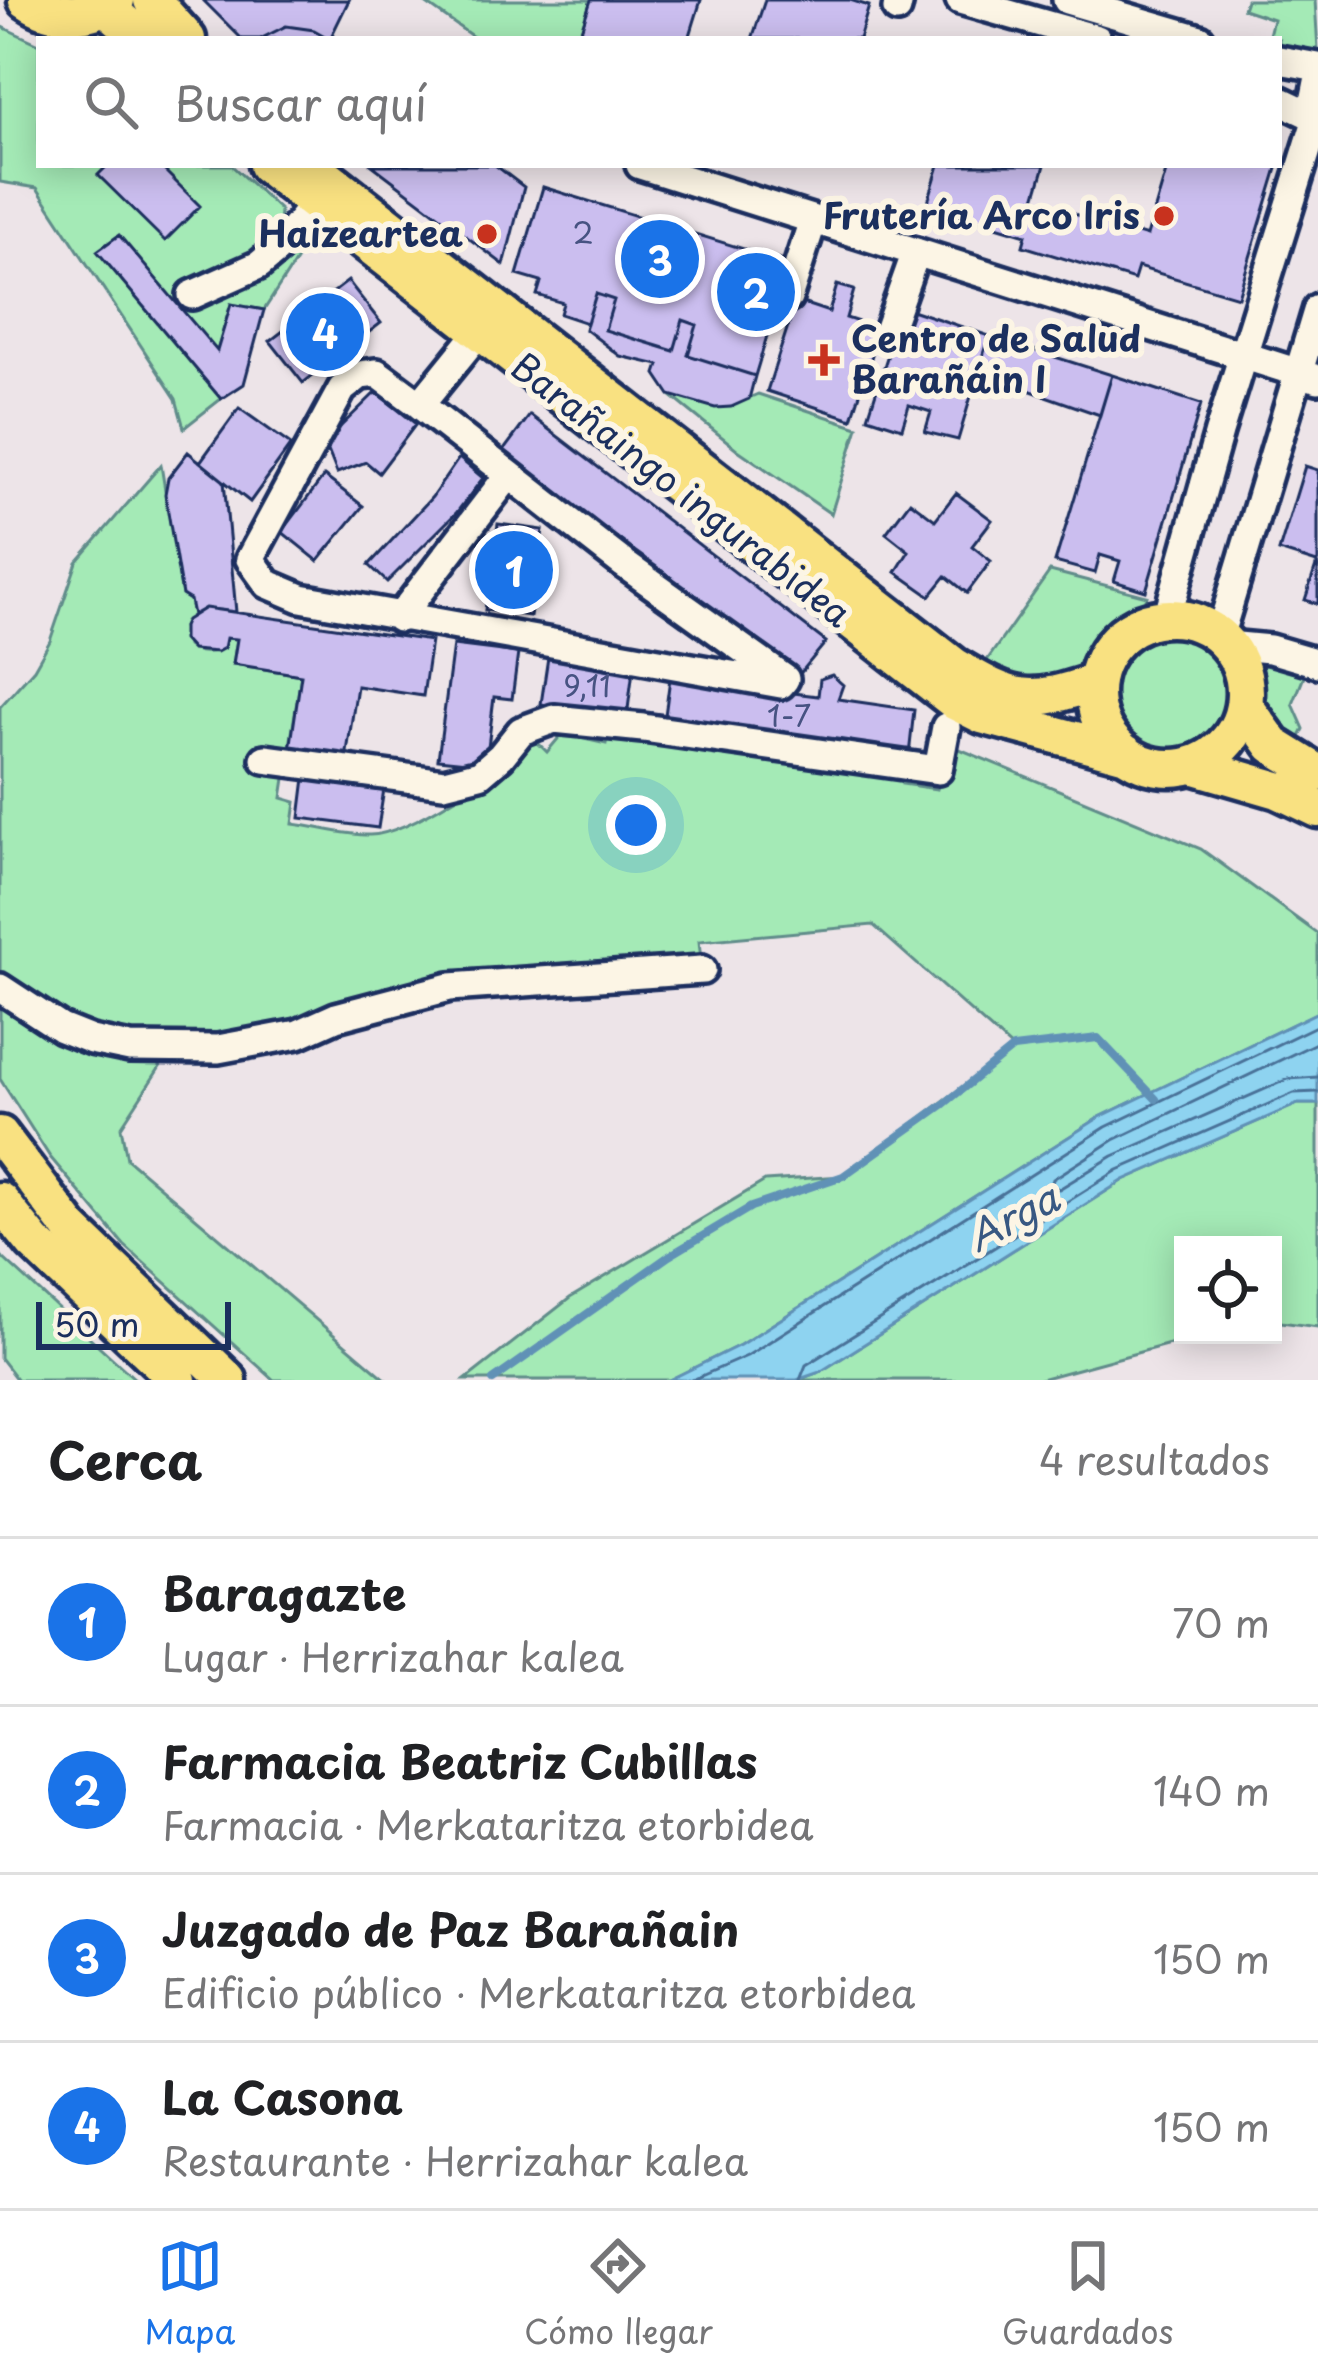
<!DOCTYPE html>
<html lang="es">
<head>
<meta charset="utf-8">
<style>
	body { margin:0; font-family:"Playpen Sans",sans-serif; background:#f6f6f6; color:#202124 }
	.controls { position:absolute; right:36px; bottom:36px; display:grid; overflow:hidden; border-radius:0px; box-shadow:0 6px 30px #0003 }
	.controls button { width:108px; height:108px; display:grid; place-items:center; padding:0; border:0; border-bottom:3px solid #e0e0e0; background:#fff; color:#202124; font:60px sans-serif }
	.scale { position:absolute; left:36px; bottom:30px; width:195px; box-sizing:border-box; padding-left:12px; border:6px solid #1b2f5e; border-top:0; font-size:33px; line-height:42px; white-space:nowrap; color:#1b2f5e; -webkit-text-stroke:9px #fcf5e5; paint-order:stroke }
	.you { position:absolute; left:636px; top:825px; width:42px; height:42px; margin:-30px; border:9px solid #fff; border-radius:50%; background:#1a73e8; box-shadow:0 0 0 18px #1a73e833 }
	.badge { display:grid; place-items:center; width:78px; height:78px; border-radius:50%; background:#1a73e8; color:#fff; font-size:39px; font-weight:700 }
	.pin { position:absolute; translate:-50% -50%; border:6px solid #fff; box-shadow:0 3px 12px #0006 }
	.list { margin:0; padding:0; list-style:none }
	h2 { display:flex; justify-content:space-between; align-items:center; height:156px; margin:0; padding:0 48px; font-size:51px }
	h2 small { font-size:39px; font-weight:400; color:#757577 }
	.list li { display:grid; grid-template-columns:78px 1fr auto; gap:36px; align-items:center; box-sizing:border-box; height:168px; padding:0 48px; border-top:3px solid #e0e0e0 }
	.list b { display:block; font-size:45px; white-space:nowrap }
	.list p { margin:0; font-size:39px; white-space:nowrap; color:#757577 }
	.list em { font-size:39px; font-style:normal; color:#757577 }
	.icon { flex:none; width:66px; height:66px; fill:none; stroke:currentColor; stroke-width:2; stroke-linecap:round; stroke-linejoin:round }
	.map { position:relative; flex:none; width:1318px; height:1380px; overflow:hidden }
	.search { position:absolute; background:#fff; box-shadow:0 6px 30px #0003; left:36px; right:36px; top:36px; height:132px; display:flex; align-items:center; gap:30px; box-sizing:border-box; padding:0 42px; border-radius:0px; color:#757577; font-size:45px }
	.sheet { height:828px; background:#fff }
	nav { display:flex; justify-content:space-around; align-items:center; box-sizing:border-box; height:168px; border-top:3px solid #e0e0e0; background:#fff; font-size:33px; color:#757577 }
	nav a { display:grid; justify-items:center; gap:6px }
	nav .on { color:#1a73e8 }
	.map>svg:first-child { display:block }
	.green { fill:#a4eab6; stroke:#608c8a; stroke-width:3 }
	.water { fill:#8ed3f0; stroke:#6091b6; stroke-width:3 }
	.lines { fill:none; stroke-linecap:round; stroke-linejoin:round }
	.shore { stroke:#497198; stroke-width:3 }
	.stream { stroke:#6091b6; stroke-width:8 }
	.building { fill:#cbbeef; stroke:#1b2f5e; stroke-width:3 }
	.minor-casing { stroke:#1b2f5e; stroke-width:36 }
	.major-casing { stroke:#1b2f5e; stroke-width:45 }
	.minor { stroke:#fcf5e5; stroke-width:27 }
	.major { stroke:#f9e181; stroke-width:36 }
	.poi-dot { fill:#c8321e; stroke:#fcf5e5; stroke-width:4.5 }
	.labels { text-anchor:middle; stroke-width:12; stroke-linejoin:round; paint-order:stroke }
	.number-label { font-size:30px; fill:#475382 }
	.poi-label { font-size:36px; font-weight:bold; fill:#1b2f5e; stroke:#fcf5e5; text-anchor:end }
	.street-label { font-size:36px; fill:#1b2f5e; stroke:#fcf5e5 }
	.water-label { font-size:39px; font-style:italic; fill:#385882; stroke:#fcf5e5 }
</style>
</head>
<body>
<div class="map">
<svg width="1318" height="1380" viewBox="0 0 1318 1380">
	<rect width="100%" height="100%" fill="#ede4e8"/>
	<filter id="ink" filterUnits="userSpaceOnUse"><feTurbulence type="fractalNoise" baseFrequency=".00833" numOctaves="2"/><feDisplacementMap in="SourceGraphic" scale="24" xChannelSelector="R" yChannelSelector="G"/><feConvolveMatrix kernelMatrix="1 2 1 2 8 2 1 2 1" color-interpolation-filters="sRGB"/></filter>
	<g filter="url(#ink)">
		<path class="green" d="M421,0H591L578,39H476Z
			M1246,0H1315L1318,50L1304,53L1279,48V39H1268L1273,19L1243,9Z
			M0,26L39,44V165H231L280,210L279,225L314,233L264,310L231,304L217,351L98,252L221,399L184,428L176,399L37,188L0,182Z
			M758,394L858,427L831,514L738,450L670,395C709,406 720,412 758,394Z
			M161,465L182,595L190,600L193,615L183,627L187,646C197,654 212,654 224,648L226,638L237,639L233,664L301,675L282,798L296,802L293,824C318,827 345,835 369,835C407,836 506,767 535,740L547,752L562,734L606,744L608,732L903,773L902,784L937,789L950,745L1201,849L1318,934V1012L1100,1117L740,1345L669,1380H465L570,1298L765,1181L843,1176L1013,1049L873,925L699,941L702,970L468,986L171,1050L121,1127L127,1159L387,1380H274L124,1245L50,1157L0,1079V707L34,669L50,641L77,562Z
			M1050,571L1147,596L1142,613L1120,615L1094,651L1062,681C1036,681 1006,680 983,666Z
			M1112 693a58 58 0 1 1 116 0a58 58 0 1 1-116 0Z
			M1262,658L1307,669L1293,704L1304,729L1296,745C1271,719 1260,699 1253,664Z
			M1298,1104H1318V1327L1273,1321V1245H1183V1335H1203L1037,1380H797L820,1372L1124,1180Z
			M0,1254L3,1258L136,1380H17L0,1358Z"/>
		<path class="water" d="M1318,1012V1104H1298L1124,1180L820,1372L797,1380H669L740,1345L1100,1117Z"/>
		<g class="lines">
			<path class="shore" d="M1318,1042L1114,1140L1053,1179L1051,1186L1059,1189L1113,1156L1288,1079L1318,1077
				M692,1380L747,1356L1106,1127L1318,1025
				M800,1380L806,1365L1118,1170L1294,1093L1318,1092"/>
			<path class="stream" d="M493,1380L669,1256L751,1207L843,1176L944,1104L1013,1048L1098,1038L1156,1099"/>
		</g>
		<path class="building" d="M203,0H349L330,39L314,30L286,26L260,39H242Z
			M591,0H701L689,39H578Z
			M765,0H850L869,6L859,39H752Z
			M286,26L314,30L327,39H260Z
			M108,165H159L200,206L165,241L98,175Z
			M372,165H495L524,187L504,265Z
			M939,165H1045L1034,202L1147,236L1168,165H1278L1238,297L1138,267L1134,280L1023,246L1026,235L927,205Z
			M543,187L789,263L755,376L688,355L697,325L683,320L674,351L605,330L614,300L596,294L587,323L560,314L563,303L537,295L541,282L517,275Z
			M119,235L217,351L231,304L264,310L244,384L221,399L97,251Z
			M348,281L381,323L303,383L270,341Z
			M837,285L854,290L846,318L880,329L852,419L767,391L796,301L829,312Z
			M596,294L614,300L605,330L674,351L683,320L697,325L688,355L755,376L749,399L731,407L715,408L670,395L656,374L659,365L620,356L585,329Z
			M903,307L989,336L958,440L925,432L931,412L909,405L902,428L868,417Z
			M989,336L1112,375L1100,415L977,372Z
			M1112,375L1201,404L1146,591L1114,581L1120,561L1100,555L1095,573L1055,562Z
			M376,392L416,424L379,473L366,462L337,473L322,436L336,431Z
			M239,408L291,445L250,502L200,462Z
			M530,415L826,642L794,681L498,458Z
			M188,452L224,481L236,612L205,608L193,615L190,600L182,595L165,494L168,478Z
			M459,458L483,478L457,512L387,582L369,565L432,497Z
			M1305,466L1318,470V604L1305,600L1317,563L1279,551Z
			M324,476L363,506L318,561L282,532Z
			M956,493L992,520L972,546L991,561L967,593L946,576L930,596L896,572L909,551L886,533L910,501L935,520Z
			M498,524L543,530L530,616L485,610Z
			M205,608L431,641L423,696L357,686L346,759L290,750L301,675L233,664L237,639L226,638L224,648L217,652L192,650L183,640V627L186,620Z
			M453,645L518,653L512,699L494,697L486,764L438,759Z
			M548,657L633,670L627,717L541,704Z
			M832,675L843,685L838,699L914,710L909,755L664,723L670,678L818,696L820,679Z
			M305,778L384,789L378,828L300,818Z"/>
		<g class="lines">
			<g class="minor-casing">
				<path id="minor" d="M960,0L1097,39
					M1067,0L1200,39
					M897,9L899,0
					M1279,60L1318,67
					M1318,82L1313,107L1318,120
					M1279,100L1317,118
					M640,165L1318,379
					M192,295L259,265L278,249L315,203
					M788,298L813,220
					M888,331L916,252
					M420,405L624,564L785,679L781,684L301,598L268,584L250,559L342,389L360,375L377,373L420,405L479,332
					M399,618L508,476
					M1167,618L1219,432L1317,118
					M1219,637L1318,308
					M1227,645L1270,649L1318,663
					M265,759L444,783L480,774L501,756L521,731L554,719L643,728L938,770L946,727
					M0,988L61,1028L91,1040L130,1048L218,1049L298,1034L336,1017L450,987L702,970"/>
			</g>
			<g class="major-casing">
				<path id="major" d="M27,0C54,19 89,19 116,0
					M152,0L187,39
					M106,7L143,39
					M267,165L956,702L982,715L1127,754
					M311,165L954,666C1016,703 1028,705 1096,682
					M1095 693a75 75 0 1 1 150 0a75 75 0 1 1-150 0Z
					M1244,705L1273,745L1318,773
					M1192,765L1278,790L1318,809
					M0,1135L71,1229L228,1380
					M0,1201L34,1243L178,1380"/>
			</g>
			<use href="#minor" class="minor"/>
			<use href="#major" class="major"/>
		</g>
	</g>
	<g class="poi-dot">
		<circle cx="1164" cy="216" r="12"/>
		<circle cx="487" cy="234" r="12"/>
		<path d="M818 342h12v12h12v12h-12v12h-12v-12h-12v-12h12z"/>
	</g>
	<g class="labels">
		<g class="number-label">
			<text x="583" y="244">2</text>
			<text x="587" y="697">9,11</text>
			<text x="789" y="727">1-7</text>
		</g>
		<g class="poi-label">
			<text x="1140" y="229">Frutería Arco Iris</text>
			<text x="463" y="247">Haizeartea</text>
			<text x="851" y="352" text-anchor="start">Centro de Salud<tspan x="851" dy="41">Barañáin I</tspan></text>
		</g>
		<g class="street-label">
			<text transform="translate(681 490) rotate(38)" y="13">Barañaingo ingurabidea</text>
		</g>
		<g class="water-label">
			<text transform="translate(1013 1218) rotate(-28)" y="14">Arga</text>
		</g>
	</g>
</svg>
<div class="controls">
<button><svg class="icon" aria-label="locate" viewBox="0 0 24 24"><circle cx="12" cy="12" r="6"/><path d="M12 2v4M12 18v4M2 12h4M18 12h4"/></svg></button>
</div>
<div class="scale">50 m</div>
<div class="you"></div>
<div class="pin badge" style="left:514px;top:570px">1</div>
<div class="pin badge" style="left:756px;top:292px">2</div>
<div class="pin badge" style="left:660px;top:259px">3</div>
<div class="pin badge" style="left:325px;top:332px">4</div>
<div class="search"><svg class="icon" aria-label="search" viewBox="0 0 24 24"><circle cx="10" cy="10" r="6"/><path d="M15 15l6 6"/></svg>Buscar aquí</div>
</div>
<section class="sheet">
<h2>Cerca<small>4 resultados</small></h2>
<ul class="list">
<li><span class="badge">1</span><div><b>Baragazte</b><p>Lugar · Herrizahar kalea</p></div><em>70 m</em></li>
<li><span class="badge">2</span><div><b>Farmacia Beatriz Cubillas</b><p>Farmacia · Merkataritza etorbidea</p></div><em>140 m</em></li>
<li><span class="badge">3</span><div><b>Juzgado de Paz Barañain</b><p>Edificio público · Merkataritza etorbidea</p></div><em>150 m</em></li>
<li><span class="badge">4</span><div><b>La Casona</b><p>Restaurante · Herrizahar kalea</p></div><em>150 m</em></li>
</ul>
</section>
<nav>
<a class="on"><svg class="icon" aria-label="map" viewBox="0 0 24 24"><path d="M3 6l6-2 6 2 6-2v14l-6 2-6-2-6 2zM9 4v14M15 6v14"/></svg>Mapa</a>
<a><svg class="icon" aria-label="directions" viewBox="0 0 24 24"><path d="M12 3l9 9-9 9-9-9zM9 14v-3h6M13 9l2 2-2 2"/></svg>Cómo llegar</a>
<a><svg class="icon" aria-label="saved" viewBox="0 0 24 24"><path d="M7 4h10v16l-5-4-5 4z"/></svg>Guardados</a>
</nav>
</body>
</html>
